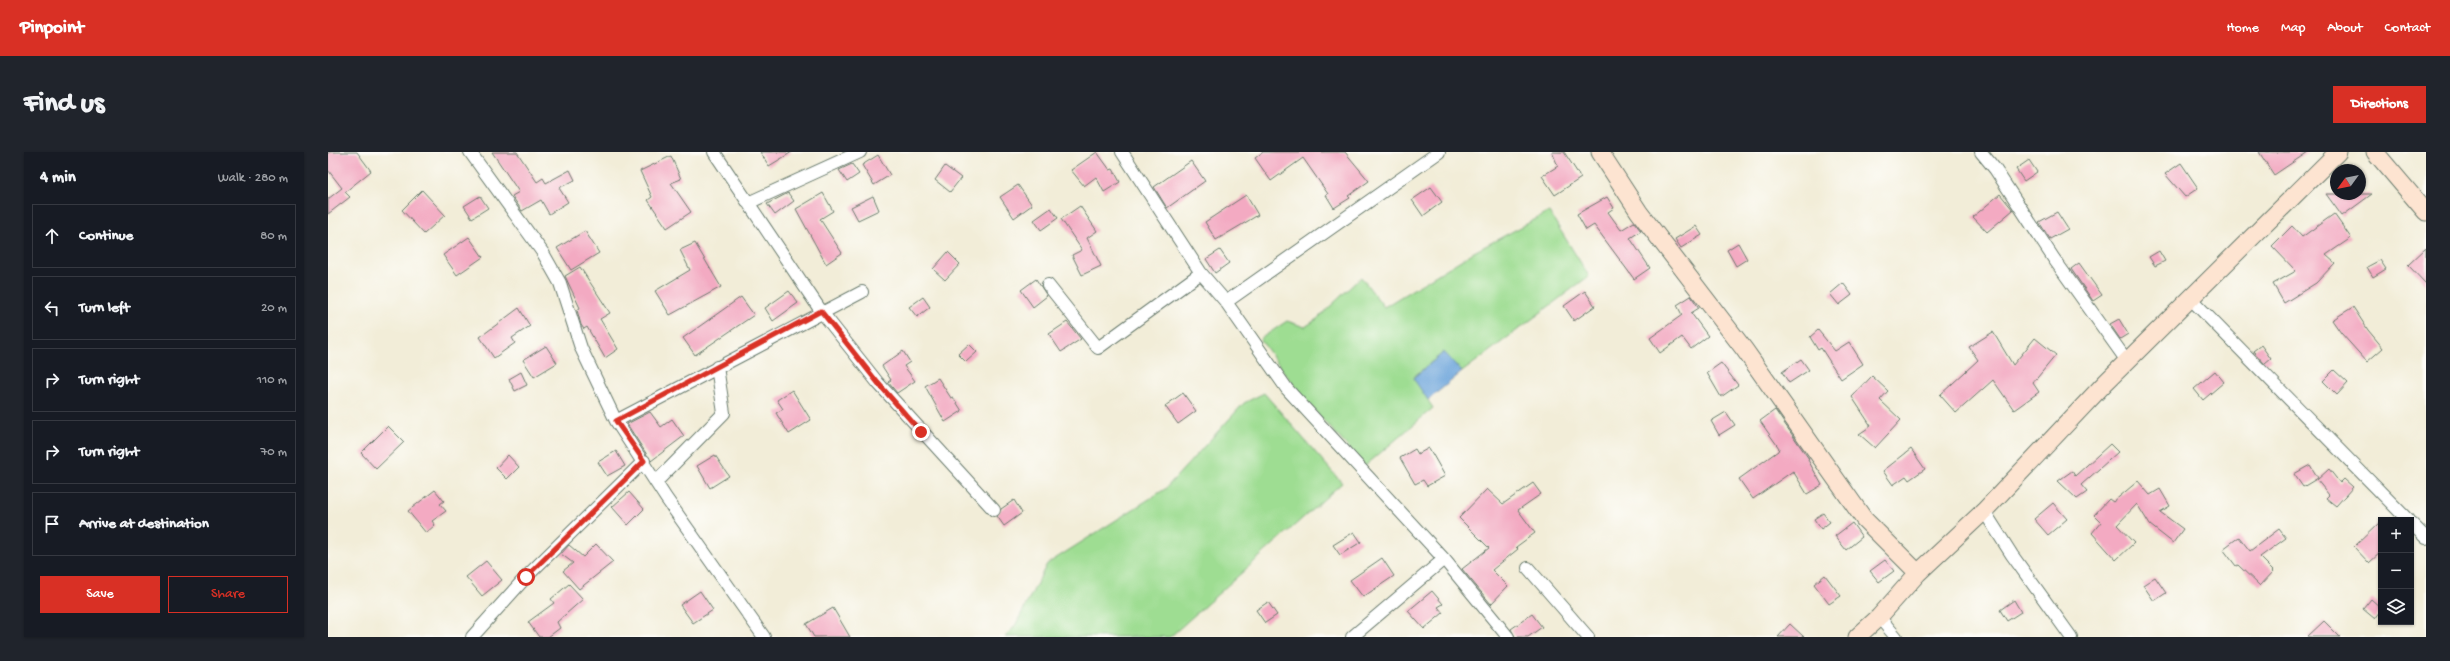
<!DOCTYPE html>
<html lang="en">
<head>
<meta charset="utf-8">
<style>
	body { margin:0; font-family:"Gochi Hand",sans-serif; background:#20242c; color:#f1f3f6 }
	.controls { position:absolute; right:12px; bottom:12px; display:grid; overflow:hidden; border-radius:0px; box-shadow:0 1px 3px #0004 }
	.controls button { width:36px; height:36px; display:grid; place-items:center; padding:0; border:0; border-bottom:1px solid #363941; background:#171b24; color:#f1f3f6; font:20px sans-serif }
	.compass { position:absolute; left:2002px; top:12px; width:36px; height:36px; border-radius:50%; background:#171b24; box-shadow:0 1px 3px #0004; rotate:237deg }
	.stop { position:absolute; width:12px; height:12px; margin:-9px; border:3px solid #d93025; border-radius:50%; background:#fff }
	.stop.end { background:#d93025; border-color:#fff; box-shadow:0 1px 4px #0008 }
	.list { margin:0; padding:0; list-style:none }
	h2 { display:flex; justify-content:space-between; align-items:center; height:52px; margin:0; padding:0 16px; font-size:17px }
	h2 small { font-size:13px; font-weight:400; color:#9ea1a6 }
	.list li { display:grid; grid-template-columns:26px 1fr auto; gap:12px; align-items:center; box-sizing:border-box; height:64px; margin:0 8px 8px; padding:0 8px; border:1px solid #363941; border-radius:0px }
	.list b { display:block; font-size:15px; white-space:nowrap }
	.list em { font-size:13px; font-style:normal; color:#9ea1a6 }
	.actions { display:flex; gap:8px; padding:12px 16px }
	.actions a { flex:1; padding:9px 0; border:1px solid #d93025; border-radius:0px; text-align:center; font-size:14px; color:#d93025 }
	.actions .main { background:#d93025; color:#fff }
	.icon { flex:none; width:22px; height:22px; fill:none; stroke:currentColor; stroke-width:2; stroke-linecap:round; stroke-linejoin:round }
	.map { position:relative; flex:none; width:2098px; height:485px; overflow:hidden; border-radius:0px }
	header { display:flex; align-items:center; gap:24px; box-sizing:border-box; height:56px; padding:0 20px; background:#d93025; color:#fff }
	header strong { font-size:19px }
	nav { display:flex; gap:22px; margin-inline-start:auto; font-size:14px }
	.intro { display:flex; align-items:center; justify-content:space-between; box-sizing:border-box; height:96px; padding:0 24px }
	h1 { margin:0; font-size:28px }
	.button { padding:10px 18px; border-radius:0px; background:#d93025; color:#fff; font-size:14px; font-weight:700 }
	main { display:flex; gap:24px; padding:0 24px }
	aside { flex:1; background:#171b24; border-radius:0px; box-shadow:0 1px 3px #0004 }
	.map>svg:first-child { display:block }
	.green { fill:#9edd92; stroke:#5e8d63 }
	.water { fill:#6ca4db; stroke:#467088 }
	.building { fill:#f3aac2 }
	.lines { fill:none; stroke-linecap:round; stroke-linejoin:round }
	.street-casing { stroke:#697b6d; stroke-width:14 }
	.secondary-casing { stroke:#697b6d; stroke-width:19 }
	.street { stroke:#fff; stroke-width:12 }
	.secondary { stroke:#fde4d1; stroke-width:17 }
	.route { stroke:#d93025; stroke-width:5 }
</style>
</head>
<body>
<header>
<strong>Pinpoint</strong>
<nav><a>Home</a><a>Map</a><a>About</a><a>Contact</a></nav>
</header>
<div class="intro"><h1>Find us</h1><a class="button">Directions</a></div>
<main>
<aside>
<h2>4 min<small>Walk · 280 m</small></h2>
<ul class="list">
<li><svg class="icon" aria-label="ahead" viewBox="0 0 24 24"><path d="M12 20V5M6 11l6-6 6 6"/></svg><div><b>Continue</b></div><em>80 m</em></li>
<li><svg class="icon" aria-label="left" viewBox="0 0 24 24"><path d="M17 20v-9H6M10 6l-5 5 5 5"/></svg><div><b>Turn left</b></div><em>20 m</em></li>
<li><svg class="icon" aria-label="right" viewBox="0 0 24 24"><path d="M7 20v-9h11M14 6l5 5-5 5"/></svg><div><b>Turn right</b></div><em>110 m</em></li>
<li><svg class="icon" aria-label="right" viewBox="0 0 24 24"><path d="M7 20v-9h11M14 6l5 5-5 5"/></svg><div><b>Turn right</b></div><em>70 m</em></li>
<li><svg class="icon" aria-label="arrive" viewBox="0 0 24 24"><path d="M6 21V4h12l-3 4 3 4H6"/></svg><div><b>Arrive at destination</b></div></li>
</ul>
<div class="actions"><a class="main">Save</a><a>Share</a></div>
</aside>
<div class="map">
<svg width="2098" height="485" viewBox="0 0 2098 485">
	<rect width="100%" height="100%" fill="#fdfcf7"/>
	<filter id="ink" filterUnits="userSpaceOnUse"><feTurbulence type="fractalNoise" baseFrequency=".025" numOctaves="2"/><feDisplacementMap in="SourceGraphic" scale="8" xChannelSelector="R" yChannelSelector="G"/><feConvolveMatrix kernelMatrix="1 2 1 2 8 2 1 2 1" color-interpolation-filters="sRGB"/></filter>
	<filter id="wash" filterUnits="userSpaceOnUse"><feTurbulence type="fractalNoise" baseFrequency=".012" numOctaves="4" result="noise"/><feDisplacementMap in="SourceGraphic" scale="16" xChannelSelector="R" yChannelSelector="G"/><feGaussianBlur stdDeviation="0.9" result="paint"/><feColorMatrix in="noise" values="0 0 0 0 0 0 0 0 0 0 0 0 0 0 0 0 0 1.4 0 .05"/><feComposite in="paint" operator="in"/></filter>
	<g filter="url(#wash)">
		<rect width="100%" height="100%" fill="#f2edd8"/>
		<path class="green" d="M1221,60L1261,124L1134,220L1116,200L1085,225L1105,256L1037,314L975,246L932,187L959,169L977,175L989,167L1033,125L1056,155L1146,100Z
			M936,241L1014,331L842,485H677L687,474L719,412L837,337L916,251Z"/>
		<path class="water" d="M1116,200L1134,220L1100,248L1085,226Z"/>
		<g id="blocks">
			<path class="building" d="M0,0H29L43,19L17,40L22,45L0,62V47L14,36L0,18Z
				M164,0H189L209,30L215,26L218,31L242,18L247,28L231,36L240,50L221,62L213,48L194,59L184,44L191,40Z
				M432,0H464L441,14Z
				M769,0L782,18L785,17L792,30L776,40L768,25L756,34L743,18Z
				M935,0H1017L1041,29L1020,44L1022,46L1006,56L998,43L1000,42L975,6L943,29L927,6Z
				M1224,0H1236L1253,26L1227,43L1214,24L1230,14Z
				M1931,0H1980L1946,23Z
				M550,3L562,23L546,33L534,13Z
				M343,4L353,27L343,31L363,60L339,76L320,48L324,45L312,19Z
				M1701,8L1709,20L1696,29L1688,17Z
				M863,9L877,29L839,56L826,35Z
				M1853,11L1870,36L1857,45L1837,22Z
				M524,12L531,22L519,30L511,18Z
				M617,14L633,26L622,40L607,28Z
				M690,33L704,53L686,66L672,45Z
				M1103,35L1114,50L1095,64L1084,48Z
				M94,38L117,63L96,82L74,58Z
				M460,41L466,49L447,63L439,52Z
				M495,41L505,59L492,67L514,101L498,112L468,57Z
				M1672,42L1685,58L1659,80L1645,65Z
				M1998,42H2044L2014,64Z
				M918,43L930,63L888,88L877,70Z
				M152,44L160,56L144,66L136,54Z
				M545,44L551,58L530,68L523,55Z
				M1279,45L1286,56L1280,60L1293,78L1306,70L1313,79L1302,86L1322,116L1306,127L1266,73L1258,78L1249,62Z
				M752,54L769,79L759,86L773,114L754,123L744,103L754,98L733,67Z
				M723,56L730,66L713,78L706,68Z
				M1729,60L1740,77L1722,87L1711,70Z
				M2006,62L2023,86L1998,103L2007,111L1988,131L1956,151L1945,132L1968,119L1944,94L1964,74L1974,85Z
				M1368,74L1374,83L1353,96L1347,87Z
				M257,79L271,101L243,118L229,96Z
				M141,85L155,105L129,123L115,103Z
				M367,91L393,135L342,163L327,139L362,118L352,98Z
				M1410,91L1419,107L1408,114L1399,98Z
				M2098,96V132L2080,113Z
				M892,98L901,111L887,121L878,107Z
				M1831,99L1837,109L1827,114L1821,105Z
				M620,100L632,112L617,128L605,117Z
				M2052,108L2058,117L2045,125L2039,115Z
				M1751,111L1774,143L1765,149L1743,117Z
				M252,115L282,161L272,167L290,197L277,206L259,175L256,177L253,173L249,158L252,156L237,124Z
				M708,127L719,144L705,155L693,138Z
				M1515,131L1524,143L1511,153L1502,142Z
				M461,139L470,151L445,169L437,156Z
				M1257,139L1267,154L1246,169L1236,154Z
				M1363,144L1371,156L1363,161L1380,184L1363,197L1354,185L1332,201L1322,186L1354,163L1349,153Z
				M413,145L426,163L367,203L355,186Z
				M595,145L602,155L589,165L581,155Z
				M2025,155L2040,178L2055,196L2039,210L2013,181L2004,168Z
				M191,156L202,174L184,186L187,191L166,206L152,185Z
				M1791,167L1800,182L1792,187L1782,172Z
				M739,170L753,187L733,200L721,182Z
				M1490,178L1507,199L1521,190L1535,212L1513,227L1493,196L1490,198L1482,185Z
				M1665,180L1685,213L1707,186L1728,203L1705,231L1711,240L1686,258L1665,228L1628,261L1612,243L1650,208L1641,195Z
				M641,192L649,200L638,210L630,202Z
				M1933,193L1943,207L1937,212L1925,199Z
				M218,194L229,211L206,225L195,208Z
				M575,199L582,210L576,214L587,229L569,241L560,230L563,228L554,214Z
				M1473,207L1481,218L1461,231L1454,220Z
				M1393,211L1410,233L1393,245L1379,221Z
				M2006,218L2020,231L2009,243L1995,229Z
				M1887,219L1896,230L1875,248L1866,237Z
				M193,220L199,233L187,239L181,227Z
				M1544,224L1560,239L1552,248L1573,268L1547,296L1531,282L1543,274L1524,245Z
				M610,226L623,246L625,245L634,259L617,270L597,234Z
				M464,238L483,268L461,282L448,261L455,257L449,248Z
				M855,241L868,259L850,272L837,254Z
				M1447,258L1481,307L1480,308L1494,333L1479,342L1465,319L1425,347L1411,327L1450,299L1451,296L1432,269Z
				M322,260L333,275L344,267L356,284L323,309L299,272Z
				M1398,260L1407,273L1391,283L1383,269Z
				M60,274L76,290L48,317L33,301Z
				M1782,292L1790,300L1753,333L1759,340L1749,347L1730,329L1744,319L1747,324Z
				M1101,296L1117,324L1099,334L1095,328L1087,332L1072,306L1087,297L1090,302Z
				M1583,297L1597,317L1581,328L1578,324L1565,333L1555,319Z
				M288,299L297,314L279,324L270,310Z
				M180,303L191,315L179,327L168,316Z
				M387,303L401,324L382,336L369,314Z
				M1982,313L1990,326L1975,335L1966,322Z
				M2001,317L2012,331L2016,327L2025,335L2008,354L1998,346L2001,343L1989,328Z
				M1810,329L1822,343L1832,337L1842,354L1832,360L1855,377L1845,391L1822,373L1809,352L1789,373L1806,391L1788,408L1764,381L1773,370L1766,363L1781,347L1785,350Z
				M1205,331L1213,342L1190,358L1207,381L1188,395L1190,397L1164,418L1180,434L1163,452L1134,417L1161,396L1131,366L1159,337L1175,352Z
				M107,338L116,349L112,352L118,359L104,369L107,373L98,381L80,359Z
				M301,340L316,357L300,373L284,355Z
				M686,348L694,361L676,374L669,364L673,357Z
				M1725,351L1739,367L1720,383L1706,367Z
				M1495,361L1502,370L1493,377L1486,367Z
				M2053,369V400L2041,411L2026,395Z
				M1524,371L1534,385L1518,398L1507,384Z
				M1951,377L1958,386L1932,405L1946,419L1932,434L1910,413L1908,414L1895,397L1911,385L1922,399Z
				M1026,380L1033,390L1012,403L1005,393Z
				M268,392L285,410L251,437L235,419L245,411L233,402L241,393L255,405Z
				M1054,406L1066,424L1035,445L1022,428Z
				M1557,408L1566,419L1551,430L1542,419Z
				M158,409L174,428L154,444L138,425Z
				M1497,423L1513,444L1501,452L1486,432Z
				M1827,425L1838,441L1826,449L1815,433Z
				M241,432L255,447L229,470L232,476L220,485H211L200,470L226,451L223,447Z
				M372,439L385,458L365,471L352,453Z
				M1104,439L1115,452L1110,455L1115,461L1096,477L1080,459Z
				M2043,447L2053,456V459L2047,467L2035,457Z
				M1686,448L1693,460L1679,469L1672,458Z
				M940,450L949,463L937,471L928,458Z
				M505,456L522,485H486L478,472Z
				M1204,462L1214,475L1200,485H1187L1183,477Z
				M1996,469L2012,485H1979Z
				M1462,472L1476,485H1450Z"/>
		</g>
	</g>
	<g filter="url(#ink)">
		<use href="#blocks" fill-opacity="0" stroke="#697b6d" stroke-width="1"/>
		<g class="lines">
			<g class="street-casing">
				<path id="street" d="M142,0L215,101L232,131L253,196L288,269L338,346L436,485
					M386,0L493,159L550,231L666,358
					M794,0L873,121L898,150L959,237L1116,407L1180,485
					M1653,0L1667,17L1726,107L1799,209
					M420,51L532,0
					M720,133L770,196L873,121
					M1862,146L2080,368
					M898,150L1111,0
					M288,269L534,140
					M329,329L396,261L389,215
					M1656,359L1684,403L1743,485
					M2083,371L2098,386
					M1200,416L1260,485
					M1551,465L1568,485
					M144,485L198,425L316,309
					M1024,485L1116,407"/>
			</g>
			<g class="secondary-casing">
				<path id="secondary" d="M1272,0L1311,60L1416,197L1536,367L1590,421
					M2047,0L2098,60
					M1529,485L1551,465L1590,421L1656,359L1778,230L2010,0"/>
			</g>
			<use href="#street" class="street"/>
			<use href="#secondary" class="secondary"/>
		</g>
	</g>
	<g class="lines" filter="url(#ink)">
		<path class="route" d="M198,425L316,309L288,269L493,159L550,231L593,280"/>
	</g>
</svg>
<div class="controls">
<button>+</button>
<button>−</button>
<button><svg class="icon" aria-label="layers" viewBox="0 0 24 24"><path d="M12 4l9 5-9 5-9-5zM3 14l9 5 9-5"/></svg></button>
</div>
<svg class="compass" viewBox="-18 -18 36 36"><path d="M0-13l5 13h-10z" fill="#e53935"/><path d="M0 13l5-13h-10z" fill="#9ea1a6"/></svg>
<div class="stop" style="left:198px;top:425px"></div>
<div class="stop end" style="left:593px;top:280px"></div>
</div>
</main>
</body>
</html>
